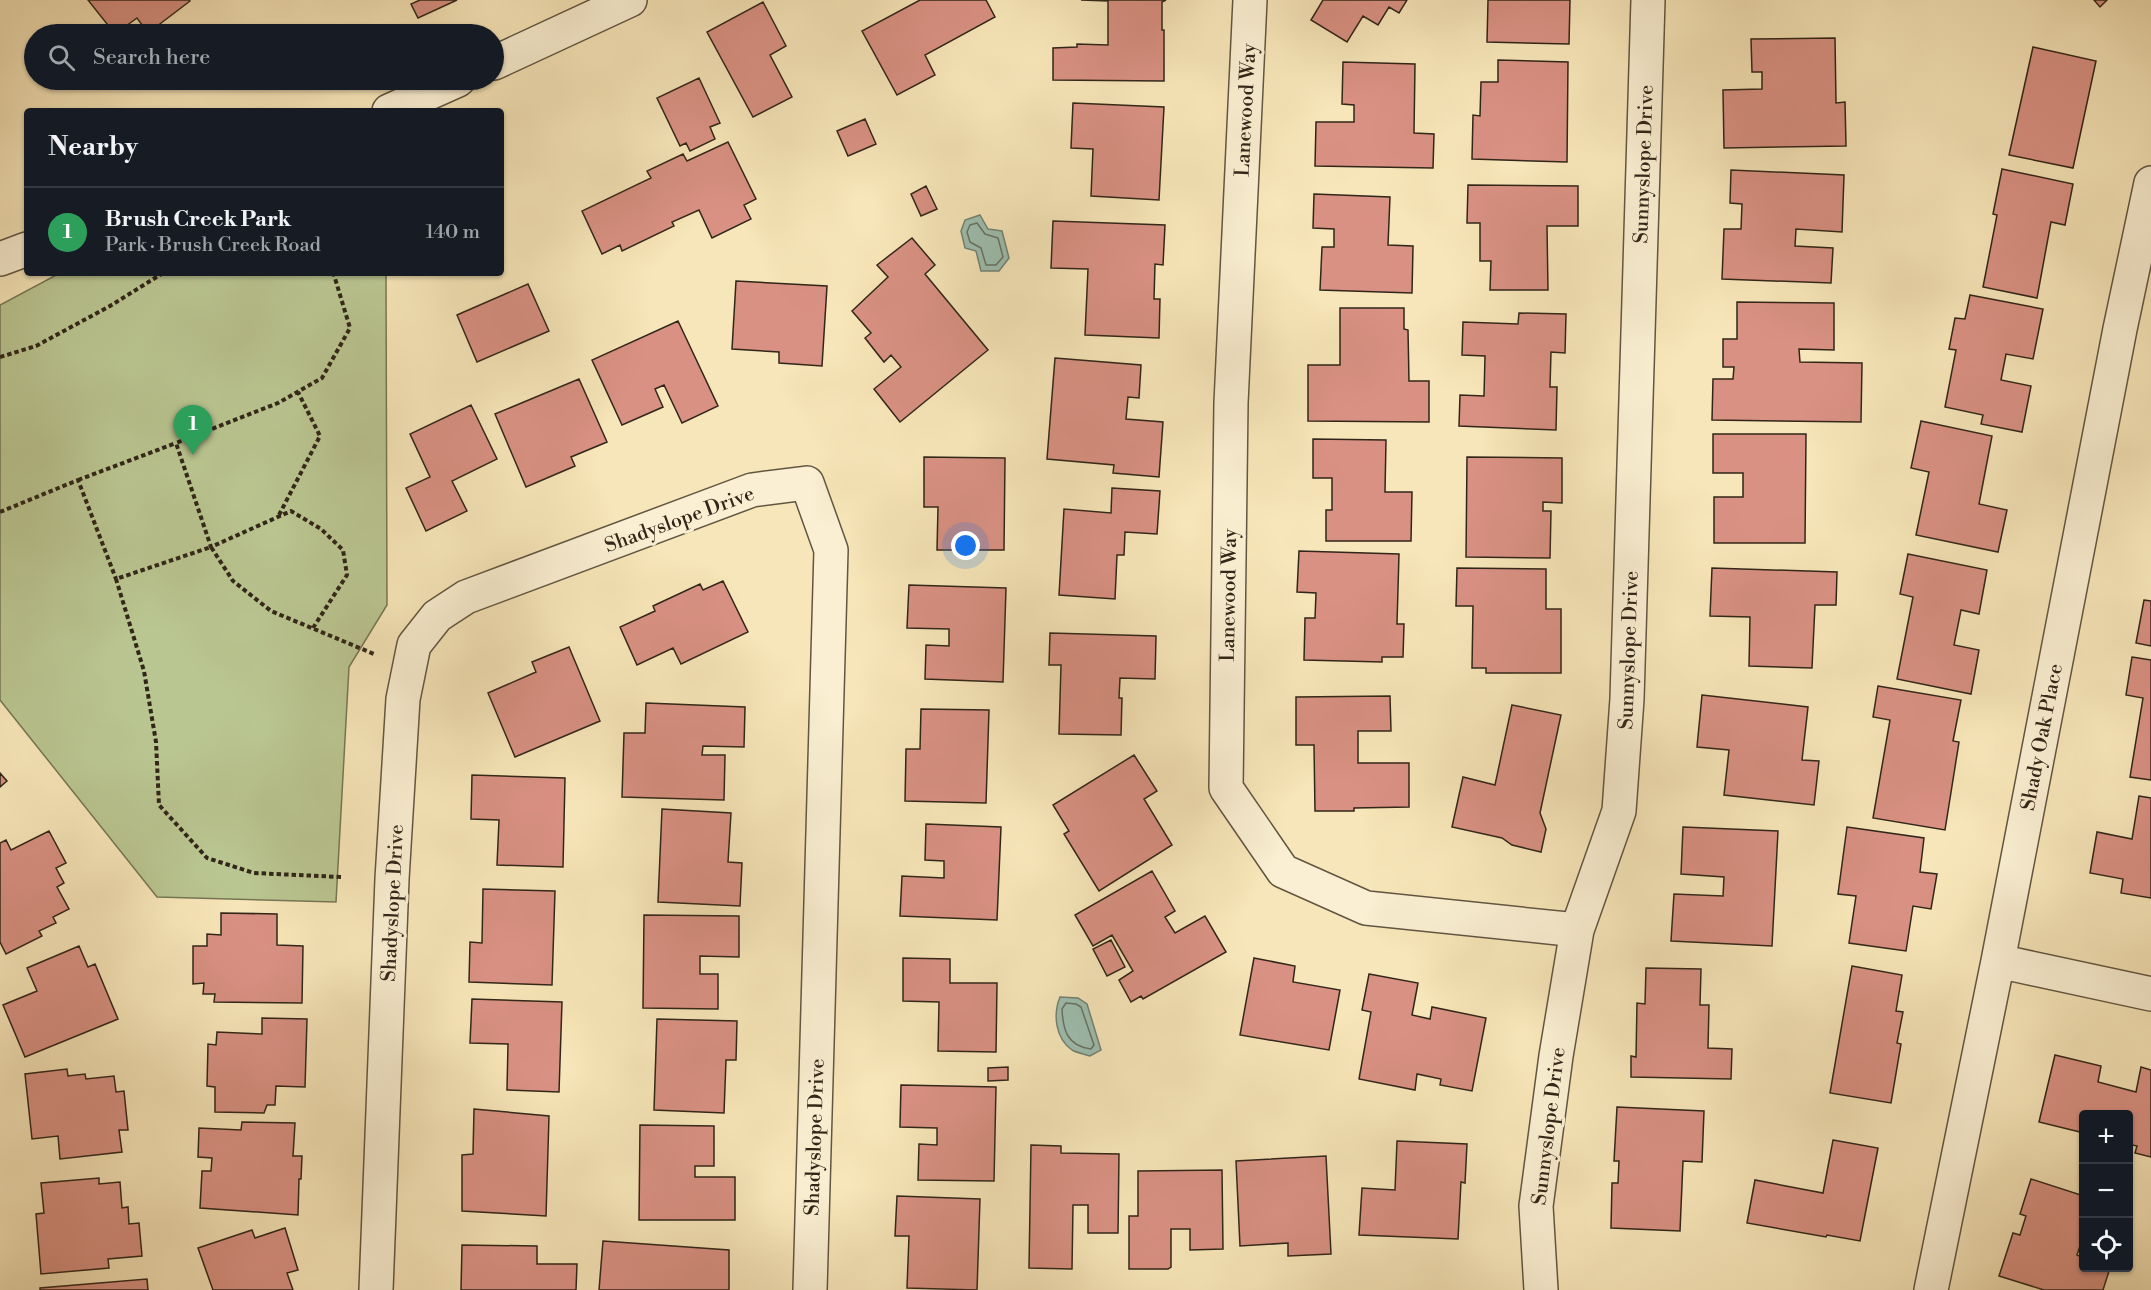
<!DOCTYPE html>
<html lang="en">
<head>
<meta charset="utf-8">
<style>
	body { margin:0; font-family:"Libre Bodoni",serif; background:#20242c; color:#f1f3f6 }
	.controls { position:absolute; right:18px; bottom:18px; display:grid; overflow:hidden; border-radius:6px; box-shadow:0 2px 4px #0004 }
	.controls button { width:54px; height:54px; display:grid; place-items:center; padding:0; border:0; border-bottom:2px solid #363941; background:#171b24; color:#f1f3f6; font:30px sans-serif }
	.you { position:absolute; left:966px; top:546px; width:21px; height:21px; margin:-15px; border:4px solid #fff; border-radius:50%; background:#1a73e8; box-shadow:0 0 0 9px #1a73e833 }
	.badge { display:grid; place-items:center; width:39px; height:39px; border-radius:50%; background:#c59692; color:#fff; font-size:20px; font-weight:700 }
	.pin { position:absolute; translate:-50% -50px; filter:drop-shadow(0 2px 3px #0008) }
	.pin::after { content:''; position:absolute; top:32px; width:21px; height:18px; background:inherit; clip-path:polygon(0 0,100% 0,50% 100%) }
	.list { margin:0; padding:0; list-style:none }
	h2 { display:flex; justify-content:space-between; align-items:center; height:78px; margin:0; padding:0 24px; font-size:26px }
	h2 small { font-size:20px; font-weight:400; color:#9ea1a6 }
	.list li { display:grid; grid-template-columns:39px 1fr auto; gap:18px; align-items:center; box-sizing:border-box; height:90px; padding:0 24px; border-top:2px solid #363941 }
	.list b { display:block; font-size:22px; white-space:nowrap }
	.list p { margin:0; font-size:20px; white-space:nowrap; color:#9ea1a6 }
	.list em { font-size:20px; font-style:normal; color:#9ea1a6 }
	.icon { flex:none; width:33px; height:33px; fill:none; stroke:currentColor; stroke-width:2; stroke-linecap:round; stroke-linejoin:round }
	.map { position:relative; flex:none; width:2151px; height:1290px; overflow:hidden }
	.search { position:absolute; background:#171b24; box-shadow:0 2px 4px #0004; left:24px; top:24px; width:480px; height:66px; display:flex; align-items:center; gap:15px; box-sizing:border-box; padding:0 21px; border-radius:33px; color:#9ea1a6; font-size:22px }
	.panel { position:absolute; background:#171b24; box-shadow:0 2px 4px #0004; left:24px; top:108px; width:480px; height:168px; border-radius:6px }
	.map>svg:first-child { display:block }
	.green { fill:#bac691; stroke:#767655; stroke-width:1.5 }
	.water { fill:#9dbfb0; stroke:#728274; stroke-width:1.5 }
	.lines { fill:none; stroke-linecap:round; stroke-linejoin:round }
	.shore { stroke:#677264; stroke-width:1.5 }
	.building { fill:#d99183; stroke:#312619; stroke-width:1.5 }
	.minor-casing { stroke:#625641; stroke-width:36 }
	.tertiary-casing { stroke:#625641; stroke-width:36 }
	.path { stroke:#312619; stroke-width:4; stroke-dasharray:4.5 3; stroke-linecap:butt }
	.minor { stroke:#faefd2; stroke-width:33 }
	.tertiary { stroke:#faefd2; stroke-width:33 }
	.labels { text-anchor:middle; stroke-width:6; stroke-linejoin:round; paint-order:stroke }
	.street-label { font-size:20px; fill:#312619; stroke:#faefd2 }
</style>
</head>
<body>
<div class="map">
<svg width="2151" height="1290" viewBox="0 0 2151 1290">
	<rect width="100%" height="100%" fill="#f7e6b9"/>
	<filter id="stains"><feTurbulence type="fractalNoise" baseFrequency=".00333" numOctaves="4"/><feColorMatrix values="0 0 0 0 .2 0 0 0 0 .09 0 0 0 0 .02 0 0 0 .5 -.17"/></filter>
	<radialGradient id="worn" r=".72"><stop offset=".6" stop-color="#630" stop-opacity="0"/><stop offset="1" stop-color="#630" stop-opacity=".3"/></radialGradient>
	<path class="green" d="M60,273H386L387,605L349,667L336,902L157,897L0,700V305Z"/>
	<path class="water" d="M980,215L988,229L1002,231L1009,258L999,271H981L976,251L965,248L961,231L965,220Z
		M1060,997L1078,998L1087,1004L1101,1050L1090,1056C1085,1054 1077,1053 1072,1050C1055,1038 1053,1014 1060,997Z"/>
	<g class="lines">
		<path class="shore" d="M977,223L985,234L998,238L1003,257L996,265H986L981,248L970,242L967,232L970,225Z
			M1066,1003L1076,1004L1081,1007L1094,1045L1091,1049C1067,1046 1063,1030 1062,1009Z"/>
	</g>
	<path class="building" d="M88,0H189L190,1L148,33L137,18L115,34Z
		M420,0H457L418,18L411,4Z
		M920,0H986L995,17L925,55L935,75L897,95L862,31Z
		M1081,0H1166L1162,2V30H1164V81L1053,80V48L1077,47V44L1108,45V1Z
		M1323,0H1407L1399,13L1389,7L1378,25L1363,16L1347,42L1311,20Z
		M1488,0H1570L1569,44L1487,42Z
		M2094,0H2107L2100,7Z
		M763,2L786,46L770,55L792,97L753,117L707,32Z
		M1835,38L1836,103L1845,102L1846,146L1724,148L1723,90L1762,89V72H1752L1751,39Z
		M2033,47L2096,61L2073,168L2009,155Z
		M1498,60L1568,62L1567,162L1472,159L1473,115L1480,116L1481,82H1498Z
		M1343,62L1415,64L1414,133L1434,134L1433,168L1315,166L1316,122H1354V105L1342,104Z
		M699,78L720,123L710,127L715,139L690,151L686,143L680,146L657,98Z
		M1073,103L1164,107L1159,200L1091,196L1093,149L1071,148Z
		M865,119L876,144L848,156L837,131Z
		M728,142L756,199L744,205L751,219L712,238L699,210L672,222L674,226L622,251L620,245L602,254L582,211L651,178L647,171L683,154L687,161Z
		M2002,169L2073,184L2065,225L2051,222L2037,298L1983,287L1997,215L1993,214Z
		M1731,170L1844,175L1842,232L1796,229L1795,246L1833,248L1831,283L1722,279L1724,229H1741L1742,204L1730,203Z
		M1468,185L1578,186V226H1547L1548,290H1490L1491,261H1480V223H1467Z
		M926,186L937,209L921,216L911,194Z
		M1314,194L1390,197L1388,245L1413,246L1412,293L1320,290L1322,247H1334V229L1313,228Z
		M1053,221L1165,225L1163,265L1155,264L1154,299H1160L1159,338L1085,335L1088,269L1051,268Z
		M912,238L935,265L925,274L988,350L900,422L874,389L901,367L891,355L884,362L865,338L871,333L852,311L888,277L877,265Z
		M736,281L827,286L822,366L779,363V352L732,349Z
		M528,284L549,331L477,362L457,315Z
		M1970,295L2043,309L2033,359L2006,354L2001,380L2031,386L2022,432L1981,424L1983,415L1945,407L1956,350L1949,349L1955,318L1965,319Z
		M1737,302L1834,303V350L1799,349L1800,362L1862,363L1861,422L1712,420L1713,379H1733L1734,367H1723V339H1737Z
		M1340,308H1404V329L1408,330L1409,381H1429V422L1308,421V365H1340Z
		M1519,313L1566,314L1565,353L1551,352L1550,387H1557L1556,430L1459,426L1460,395L1484,396L1485,356L1462,355L1463,322L1518,324Z
		M678,321L718,406L682,423L664,385L655,389L663,407L622,425L592,360Z
		M1055,358L1141,365L1139,398L1128,397L1126,419L1163,422L1159,477L1113,473L1114,465L1047,459Z
		M579,379L607,442L571,457L575,466L526,487L495,414Z
		M471,405L497,459L452,481L467,511L426,531L406,488L430,477L410,434Z
		M1921,421L1992,436L1979,504L2007,510L1998,552L1916,535L1929,472L1911,468Z
		M1713,434H1806L1805,543H1714V497H1743V473H1713Z
		M1313,439L1386,440L1385,492H1412L1411,541H1326V510H1332V478H1313Z
		M924,457L1005,458L1004,550H937L938,507H924Z
		M1467,457L1562,458V503L1543,502V511H1551L1550,558L1466,557Z
		M1112,488L1160,491L1157,534L1125,532L1124,555H1117L1115,599L1059,595L1064,509L1111,513Z
		M1299,551L1399,554L1397,624H1404L1403,657H1382V662L1304,660L1305,618H1315L1316,593L1297,592Z
		M1908,554L1987,570L1979,614L1961,610L1954,645L1979,650L1971,694L1897,679L1913,597L1900,594Z
		M1457,568L1546,569V609H1561V673H1486V668H1472L1473,606H1456Z
		M1712,568L1837,572L1836,605H1815L1812,668L1749,666L1750,617L1710,616Z
		M723,581L748,632L681,664L673,648L637,665L620,627L655,611L653,606L700,584L703,590Z
		M909,585L1006,588L1003,682L925,679L926,645L949,646V629L907,628Z
		M2144,600L2151,601V646L2136,643Z
		M1050,633L1156,636L1155,679L1120,678L1119,698H1122L1121,735L1059,734L1061,665H1049Z
		M569,647L600,721L515,757L488,693L536,672L532,662Z
		M2132,657L2151,660V780L2130,777L2143,698L2126,695Z
		M1878,686L1961,700L1953,741L1959,742L1945,830L1873,818L1890,720L1873,717Z
		M1702,695L1808,707L1802,760L1819,761L1814,805L1724,795L1729,750L1697,747Z
		M1390,696L1391,731H1358V763H1409V807L1354,808V811H1315L1314,745H1296V697Z
		M646,703L745,707L744,747L703,746L702,755H725L724,800L622,797L624,733H645Z
		M1512,705L1561,715L1540,813L1546,829L1541,852L1512,845L1502,838L1452,827L1463,777L1495,785Z
		M921,709L989,710L986,803L905,801L906,749H920Z
		M1134,755L1157,791L1144,799L1172,845L1099,891L1064,834L1069,831L1053,805Z
		M0,773L7,781L0,787Z
		M472,775L565,778L563,867L497,865L499,820L471,819Z
		M2139,796L2151,798V898L2121,893L2123,879L2090,873L2097,832L2132,839Z
		M662,809L731,813L728,862L742,863L740,906L658,902Z
		M926,824L1001,827L997,920L900,916L902,876L944,878V861L925,860Z
		M1683,827L1778,831L1772,946L1671,941L1674,894L1723,896L1724,877L1681,874Z
		M1847,827L1924,838L1920,872L1937,874L1931,909L1913,906L1906,951L1849,943L1856,896L1838,894Z
		M49,831L66,863L56,868L64,883L57,887L69,909L53,917L56,923L39,931L42,936L6,954L0,942V843L6,840L11,850Z
		M1152,871L1175,911L1165,917L1175,933L1205,916L1226,952L1143,999L1141,996L1131,1002L1119,980L1133,971L1112,935L1093,946L1075,915Z
		M483,889L555,891L552,985L469,982L470,942L482,943Z
		M221,913L277,914V945L303,946L302,1003L214,1002L215,994H203L204,983L193,984V946H207V934L221,935Z
		M644,915L739,916V957L700,956V974H718V1009L643,1008Z
		M1111,940L1125,967L1107,976L1093,949Z
		M79,946L88,967L95,964L118,1019L25,1057L3,1005L37,991L27,968Z
		M903,958L950,959V983H997L996,1052L938,1051L939,1002L903,1001Z
		M1254,958L1295,966L1293,982L1340,990L1329,1050L1240,1035Z
		M1852,966L1902,975L1896,1011L1903,1012L1897,1043L1901,1044L1891,1103L1830,1093Z
		M1646,968L1701,969L1700,1005H1709L1708,1048L1732,1049L1731,1079L1631,1077V1056L1636,1057L1637,1003L1645,1004Z
		M1369,974L1418,983L1412,1015L1430,1019L1432,1007L1486,1018L1472,1091L1440,1085L1441,1079L1417,1074L1415,1090L1359,1079L1371,1012L1362,1010Z
		M472,999L562,1002L559,1092L507,1090L508,1044L470,1043Z
		M262,1018L307,1019L305,1087L276,1086L275,1105H267L264,1113L215,1112V1087L207,1086L208,1044L216,1045L217,1032L262,1034Z
		M657,1019L737,1021L736,1060H726L724,1113L654,1110Z
		M2055,1055L2101,1066L2098,1082L2136,1092L2141,1067L2151,1070V1157L2135,1153L2137,1146L2128,1144V1114H2084V1133L2039,1122Z
		M1008,1067V1080L988,1081V1068Z
		M67,1069L68,1076L85,1074L86,1079L114,1076L116,1092L124,1091L128,1130H119L122,1152L60,1159L58,1136L32,1139L25,1074Z
		M901,1085L996,1087L994,1181L918,1180L919,1144L937,1145V1128L900,1127Z
		M1617,1107L1704,1111L1702,1162L1683,1161L1680,1231L1611,1228L1612,1183H1618L1619,1161H1614Z
		M474,1109L549,1116L546,1216L462,1211V1155L473,1154Z
		M242,1122L295,1123L293,1156H302L301,1179H299L298,1215L200,1208L202,1171H211L212,1158L198,1157L199,1128L241,1130Z
		M640,1125L714,1126V1166H695V1177H735V1220H639Z
		M1833,1140L1878,1148L1860,1241L1827,1235L1826,1237L1747,1223L1755,1180L1823,1193Z
		M1397,1141L1467,1144L1465,1183L1461,1182L1458,1239L1359,1235L1362,1188L1395,1190Z
		M1031,1145L1061,1146V1153L1119,1154L1118,1233H1088V1205H1073L1072,1269L1029,1268Z
		M1326,1156L1331,1254L1288,1256V1243L1240,1246L1236,1161Z
		M1222,1170L1223,1249L1190,1250V1229H1171V1267L1168,1269H1129V1216H1138V1171Z
		M99,1178V1184L120,1182L122,1208L128,1207L129,1224L139,1223L142,1256L108,1259L109,1268L41,1274L36,1214L44,1213L41,1183Z
		M2031,1179L2084,1196V1234L2077,1255L2084,1258V1268H2110L2103,1290H2044L1999,1276L2013,1233L2020,1235L2026,1216L2020,1214Z
		M897,1196L980,1199L977,1290L907,1288L909,1236H895Z
		M285,1228L298,1270L287,1273L293,1290H213L198,1248L252,1230L255,1238Z
		M603,1241L729,1250V1290H599Z
		M462,1245L537,1246V1264H577L576,1290H461Z
		M147,1279L148,1290H40V1288Z"/>
	<g class="lines">
		<g class="minor-casing">
			<path id="minor" d="M1250,0L1231,403L1226,788L1283,871L1366,908L1577,930
				M1998,961L2151,994
				M376,1290L392,879L403,699L414,645L437,616L466,597L752,490L807,483L831,550L810,1290
				M1541,1290L1536,1206L1556,1056L1577,930L1619,811L1627,699L1648,0
				M1931,1290L1998,961L2120,329L2151,183"/>
		</g>
		<g class="tertiary-casing">
			<path id="tertiary" d="M494,63L630,0
				M389,111L458,80
				M0,259L27,249"/>
		</g>
		<path class="path" d="M0,357L36,346L110,306L163,273
			M78,480L176,443
			M0,512L78,480L116,579
			M279,515L320,436L298,392
			M313,628L347,575L343,550L321,529L291,511L211,547L176,443L278,403L322,378L350,328L334,275L332,273
			M341,877L254,873L207,858L159,805L156,742L144,671L116,579L211,547L233,581L271,611L374,654"/>
		<use href="#minor" class="minor"/>
		<use href="#tertiary" class="tertiary"/>
	</g>
	<g class="labels">
		<g class="street-label">
			<text transform="translate(1245 110) rotate(-87)" y="7">Lanewood Way</text>
			<text transform="translate(1643 164) rotate(-88)" y="7">Sunnyslope Drive</text>
			<text transform="translate(679 519) rotate(-20)" y="7">Shadyslope Drive</text>
			<text transform="translate(1228 595) rotate(-89)" y="7">Lanewood Way</text>
			<text transform="translate(1628 650) rotate(-88)" y="7">Sunnyslope Drive</text>
			<text transform="translate(2041 737) rotate(-79)" y="7">Shady Oak Place</text>
			<text transform="translate(392 903) rotate(-87)" y="7">Shadyslope Drive</text>
			<text transform="translate(1548 1126) rotate(-83)" y="7">Sunnyslope Drive</text>
			<text transform="translate(814 1137) rotate(-88)" y="7">Shadyslope Drive</text>
		</g>
	</g>
	<rect width="100%" height="100%" filter="url(#stains)"/>
	<rect width="100%" height="100%" fill="url(#worn)"/>
</svg>
<div class="controls">
<button>+</button>
<button>−</button>
<button><svg class="icon" aria-label="locate" viewBox="0 0 24 24"><circle cx="12" cy="12" r="6"/><path d="M12 2v4M12 18v4M2 12h4M18 12h4"/></svg></button>
</div>
<div class="you"></div>
<div class="pin badge" style="left:193px;top:455px;background:#2e9e5b">1</div>
<div class="search"><svg class="icon" aria-label="search" viewBox="0 0 24 24"><circle cx="10" cy="10" r="6"/><path d="M15 15l6 6"/></svg>Search here</div>
<section class="panel">
<h2>Nearby<small></small></h2>
<ul class="list">
<li><span class="badge" style="background:#2e9e5b">1</span><div><b>Brush Creek Park</b><p>Park · Brush Creek Road</p></div><em>140 m</em></li>
</ul>
</section>
</div>
</body>
</html>
